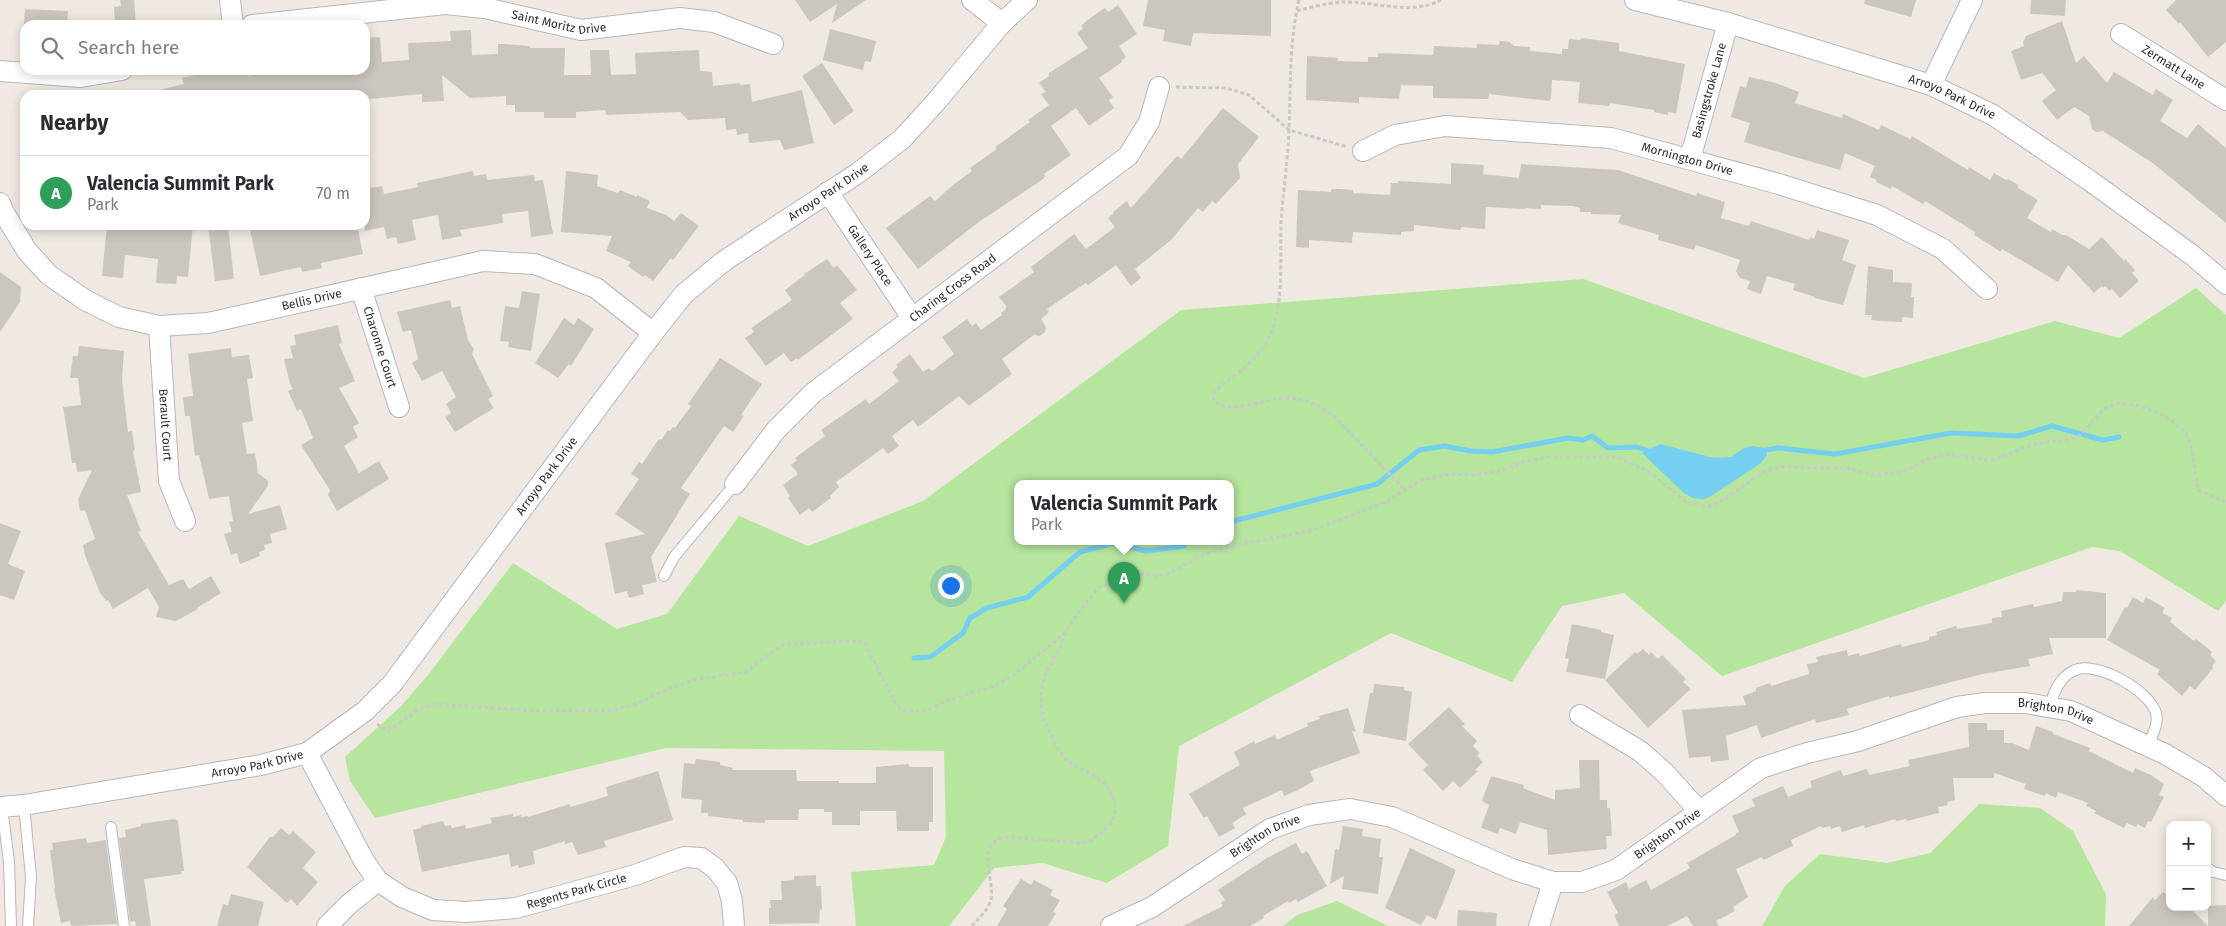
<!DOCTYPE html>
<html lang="en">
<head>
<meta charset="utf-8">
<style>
	body { margin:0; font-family:"Fira Sans",sans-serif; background:#f2f2f3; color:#2b2b33 }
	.controls { position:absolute; right:15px; bottom:15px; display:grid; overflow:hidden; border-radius:10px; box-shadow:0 2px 12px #0003 }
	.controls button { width:45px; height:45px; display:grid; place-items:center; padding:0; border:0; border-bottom:1px solid #e1e1e2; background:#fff; color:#2b2b33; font:25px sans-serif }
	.you { position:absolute; left:950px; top:585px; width:18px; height:18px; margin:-12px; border:4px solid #fff; border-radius:50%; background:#1a73e8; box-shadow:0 0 0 8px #1a73e833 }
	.badge { display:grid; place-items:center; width:32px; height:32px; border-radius:50%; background:#4264fb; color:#fff; font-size:16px; font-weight:700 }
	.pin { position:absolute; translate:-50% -41px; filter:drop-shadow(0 1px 2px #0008) }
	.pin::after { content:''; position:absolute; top:26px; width:18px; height:15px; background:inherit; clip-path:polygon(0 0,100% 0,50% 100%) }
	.popup { position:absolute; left:1014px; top:480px; width:220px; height:65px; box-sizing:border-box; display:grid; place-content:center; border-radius:10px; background:#fff; filter:drop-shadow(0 1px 4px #0005); font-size:16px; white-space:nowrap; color:#7c7c81 }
	.popup b { font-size:19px; color:#2b2b33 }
	.popup::after { content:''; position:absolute; left:50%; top:100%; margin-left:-10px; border:10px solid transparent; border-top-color:#fff }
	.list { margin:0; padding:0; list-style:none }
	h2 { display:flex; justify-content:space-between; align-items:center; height:65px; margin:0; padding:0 20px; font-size:21px }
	h2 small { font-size:16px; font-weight:400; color:#7c7c81 }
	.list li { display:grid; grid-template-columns:32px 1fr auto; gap:15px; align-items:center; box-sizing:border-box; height:75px; padding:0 20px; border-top:1px solid #e1e1e2 }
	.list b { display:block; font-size:19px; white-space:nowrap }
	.list p { margin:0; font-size:16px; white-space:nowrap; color:#7c7c81 }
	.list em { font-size:16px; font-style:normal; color:#7c7c81 }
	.icon { flex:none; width:28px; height:28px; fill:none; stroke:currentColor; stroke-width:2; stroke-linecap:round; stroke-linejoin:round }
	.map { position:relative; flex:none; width:2226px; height:926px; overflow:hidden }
	.search { position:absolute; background:#fff; box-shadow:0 2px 12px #0003; left:20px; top:20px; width:350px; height:55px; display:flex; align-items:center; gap:12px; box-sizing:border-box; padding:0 18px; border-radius:15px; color:#7c7c81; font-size:19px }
	.panel { position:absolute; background:#fff; box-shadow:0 2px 12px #0003; left:20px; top:90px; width:350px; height:140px; border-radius:15px }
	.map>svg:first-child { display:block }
	.green { fill:#b6e59e; fill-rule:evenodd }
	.water { fill:#75cff0 }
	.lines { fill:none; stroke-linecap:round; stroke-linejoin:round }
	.stream { stroke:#75cff0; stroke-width:5 }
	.building { fill:#cbc7bf }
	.lane-casing { stroke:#b4b7c1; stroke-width:12 }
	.street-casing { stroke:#b4b7c1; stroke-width:22 }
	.path { stroke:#c9c9c9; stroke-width:3; stroke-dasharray:4 2.5; stroke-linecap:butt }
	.lane { stroke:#fff; stroke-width:10 }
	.street { stroke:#fff; stroke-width:20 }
	.labels { text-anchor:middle; stroke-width:5; stroke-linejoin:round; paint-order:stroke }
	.street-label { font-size:12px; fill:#2e2e2e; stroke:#fff }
</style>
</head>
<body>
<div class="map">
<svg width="2226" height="926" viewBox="0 0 2226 926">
	<rect width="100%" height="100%" fill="#efe9e1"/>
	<path class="green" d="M1583,279L1864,378L2055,321L2119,338L2196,288L2226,315V601L2218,611L2120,551L2092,547L1722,676L1624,593L1562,606L1512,682L1391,633L1179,746L1168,846L1107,883L1043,863L994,868L949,926H856L851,872L934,865L946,837L944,751L666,748L375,818L350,781L345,757L401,706L428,675L513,563L617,629L667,614L739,516L808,546L923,501L1181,310ZM1018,484H1230V542H1018Z
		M1979,804L2040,808L2073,831L2106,894L2105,926H1762L1785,886L1820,854L1887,863L1930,853Z
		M1337,901L1388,926H1283L1297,915Z"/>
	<path class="water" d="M1660,444L1714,458L1731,457L1744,448L1752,446L1765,448L1767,455L1761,463L1711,496L1704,499L1693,498L1684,493L1642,453Z"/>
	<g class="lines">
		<path class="stream" d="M1760,451L1778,448L1835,454L1951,433L2018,436L2052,426L2103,440L2119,437
			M1230,522L1377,484L1419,450L1445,446L1470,451L1492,452L1568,438L1583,440L1592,436L1608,448L1637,447L1649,451
			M914,658L930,657L963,633L970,618L987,608L1028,597L1080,552L1114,543L1146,551L1184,546L1187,542"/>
	</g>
	<path class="building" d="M120,0H134L136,25H115L114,7L121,6Z
		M795,0H866L832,23L837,4L810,22Z
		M1148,0H1271V36L1193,33L1191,46L1163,41L1165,30L1143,26Z
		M1865,0H1916L1911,17L1864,4Z
		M2031,0H2066L2065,16L2030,14Z
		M2176,0H2226V42L2208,57L2180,22L2179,24L2166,10Z
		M1118,5L1137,34L1119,46L1126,57L1121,61L1122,62L1099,78L1113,97L1109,100L1114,108L1089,126L1076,108L1051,126L1071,155L1044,174L1046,176L1043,179L979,222L918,269L886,228L930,196L935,201L953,185L972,171L970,168L997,149L995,147L1030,122L1028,120L1049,105L1041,94L1046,92L1039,83L1049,76V73L1088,48L1077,33L1083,29L1081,26L1086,21L1105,8L1108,12Z
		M25,9L68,11L67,25H24Z
		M2062,21L2076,63L2084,56L2107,83L2114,72L2153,95L2156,89L2173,100L2160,121L2187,138L2198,124L2226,148V223L2154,164L2103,131L2096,132L2092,129L2089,116L2074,107L2057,120L2042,101L2056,90L2042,73L2021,80L2011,51L2024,46L2023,42L2026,36Z
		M830,29L876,41L871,62L865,61L863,70L823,60Z
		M471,30L472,55L498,54V44H506L530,46V48H565L564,75H591L590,50H609L611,75L636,74L635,53L699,50L700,71L712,72L713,86L740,83V85L750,84L752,102L802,90L814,143L784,150L780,140L749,143L748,133L737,135L736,129L726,130L725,118L688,120L680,112L606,115L605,110L576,112V118H544V112H515V105H506V96L470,98L442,75L444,101L422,102V94L369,99L368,95H160L159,90L184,84L182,78L217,70H247L249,76L271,70H294V72L315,70H365V38L380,37L382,62L409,60L408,43L451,41L450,31Z
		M1582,38L1619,43V51L1685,64L1676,113L1668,112V115L1654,112V110L1610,103L1609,106L1578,103L1580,82L1552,80L1551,98L1549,101L1489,94L1488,99L1433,98V86L1401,85L1399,99L1359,97V103L1306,100L1307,56L1338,58V61L1368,62V57H1378V53L1433,55L1434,46L1477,48V44L1499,45L1500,41L1510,42L1514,46L1530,47V51L1562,54V49H1568L1569,39L1580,40Z
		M822,63L854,111L834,125L802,76Z
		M1749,77L1776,83L1799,92L1795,103L1842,118L1843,114L1879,130L1881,125L1910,139L1912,136L1968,170L1969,167L1990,180L1994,173L2006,180L2008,179L2018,185V188L2038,200L2027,218L2051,232L2052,229L2062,235H2066L2089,249L2102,237L2124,261L2125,259L2135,270L2132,273L2139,281L2120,298L2112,289L2110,291L2105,286L2103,288L2102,286L2094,293L2068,265L2058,282L2002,249L2001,252L1974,235L1975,232L1925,201L1923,204L1892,186L1891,189L1876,182L1877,180L1870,177L1875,166L1845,153L1840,170L1744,142L1750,123L1731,117L1740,86L1746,88Z
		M1223,108L1259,137L1238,164L1240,178L1216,204L1212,201L1203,212L1198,208L1171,240L1135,269L1141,278L1131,286L1116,265L1088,285L1086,283L1066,296L1047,309L1049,312L1041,319L1046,327L1045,332L1040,336L1034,335L1002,359L1012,374L969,406L959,396L918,427L913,420L892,436L899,446L888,454L883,448L836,482L839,487L830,496L831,498L812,512L809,508L800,515L788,498L790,496L783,485L798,474L791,465L797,460L795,458L825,436L821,430L866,399L869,404L899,381L892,372L898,367L896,365L910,354L923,372L929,368L932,371L954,354L942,337L967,319L972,326L976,323L981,330L1002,315L1001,313L1006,309V306L999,297L1034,272L1031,267L1074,234L1086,249L1115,227L1108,218L1114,213L1113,212L1127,201L1131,208L1177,156L1181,159Z
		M1451,163L1484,165L1483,174L1519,178L1521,164L1618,170L1696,196L1697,193L1725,202L1721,218L1749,226L1751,221L1809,240L1810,237L1814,239L1817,230L1849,240L1842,260L1856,265L1843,305L1814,298L1815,297L1793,290L1795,284L1767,276L1761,294L1747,289L1750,281L1740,278L1736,271L1740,260L1696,245L1694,250L1658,240L1659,235L1618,223L1621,215L1591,214V212H1580V208L1573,206L1541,205V209L1525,208V209L1486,207L1485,229L1462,227L1460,230L1414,225V231L1401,232V235L1353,232L1352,243L1309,240V248L1296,247L1298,190L1331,192V189H1340L1353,190V193L1390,195L1391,183H1398V181L1451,184Z
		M473,171L474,176L486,174L487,180L534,175L535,181L543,180L553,234L531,237L528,211L502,214L503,223L460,230L462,236L442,240L438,215L412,220L416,240L398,244L396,237L387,239L384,227L365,231V189L382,186L384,194L418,187L417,183Z
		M566,171L598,175L597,186L618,193L620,190L637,197V195L650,201L647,208L666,215L674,221L681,213L699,226L673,260L671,258L653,281L645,275L643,277L628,266L631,262L606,251L612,236L561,232Z
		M107,225H193L188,277L177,276L176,284L156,283L158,259L125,255L123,278L102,276Z
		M208,225H228L234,279L215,281Z
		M249,225H357L363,254L321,263L322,268L302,272L301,267L260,276Z
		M827,259L834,268L837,265L857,290L840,303L853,319L798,360L797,358L791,362L784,353L766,366L745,338L754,332L751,328L792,300L785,290L805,275L804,274Z
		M1868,266L1893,270V282L1912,283L1911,297H1914L1913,318L1902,317V322L1881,321L1871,320L1872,315H1865Z
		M0,272L21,287L20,302L0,332Z
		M522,291L540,294L531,351L508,347L509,342L500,341L505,306L519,308Z
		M450,300L452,308L460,306L468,340L474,349L472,354L493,396L488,399L494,408L455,432L445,417L451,413L446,404L456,397L442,371L422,381L412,363L418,359L411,330L403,332L397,312Z
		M564,318L574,325L578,318L594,329L571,366L569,364L558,378L535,363Z
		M338,325L342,343L339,344L355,381L339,388L359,423L353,427L358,437L344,446L359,473L379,461L389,479L337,511L328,495L330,490L301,445L313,438L301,409L297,411L288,391L293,389L290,384L284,359L293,358L290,346L296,345L294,335Z
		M79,346L124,351L122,380L128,432L132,431L135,450L133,451L141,492L127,495L141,531L138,532L169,585L183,579L189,589L211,576L221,593L197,608L198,609L176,621L156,617L159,607L148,588L113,609L108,600L106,601L100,593L85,555L83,545L95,539L85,510L80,511L78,499L92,470L77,472L76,463H72L63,407L81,405L78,378H70L73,356H78Z
		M231,348L232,357L249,355L253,378L247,379L253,421L242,423L247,454L255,453L258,473L268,481V486L248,514L280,505L287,529L270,534L272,543L264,545L265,550L259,552L260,556L240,564L237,553L231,555L224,534L232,532L229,522L233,521L229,496L209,499L199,455L195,456L190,416H185L183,397L193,396L188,354Z
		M720,358L762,384L741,415L744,416L733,432L724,426L681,488L690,494L651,557L657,582L642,585L644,594L629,598L627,591L615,594L605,543L645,534L615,514L639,479L631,474L639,462L642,464L658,440L662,439L668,430L670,431L673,427L675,428L691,406L688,404Z
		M0,523L21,531L8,564L25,571L14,600L0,595Z
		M2076,590L2106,593V638H2049L2053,654L2028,659L2030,666L1983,674L1889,698V696L1847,709L1849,715L1816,723L1815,719L1761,738L1757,725L1726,736L1729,760L1711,762L1710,756L1689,758L1682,710L1746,705L1743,696L1756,691V688L1770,683L1771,686L1809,674L1807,664L1818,662L1816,657L1847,650L1848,656L1859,653L1860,656L1901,644L1902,647L1929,640V637L1937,635L1936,632L1956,626L1957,629L1992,623V618L2002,617L2001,611L2033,604L2034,607L2062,601L2063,592H2076Z
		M2133,597L2143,603L2146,597L2165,608L2162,613L2172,618L2170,622L2194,641L2196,639L2212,652L2210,655L2216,661L2212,666L2213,668L2195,690L2190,686L2182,696L2157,674L2160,670L2107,640L2125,607L2127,608Z
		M1572,624L1601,630V632L1614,635L1605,679L1566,672L1569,659L1565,658Z
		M1643,649L1649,655L1651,652L1658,659L1662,655L1686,679L1683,682L1691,689L1648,728L1605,680L1632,655L1635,652L1637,654Z
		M1374,684L1404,687V690L1412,692L1406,741L1363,733L1370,693H1373Z
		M1449,707L1465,724L1462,726L1477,741L1473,746L1480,753L1477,756L1483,762L1475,770L1478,771L1460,788L1453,781L1443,791L1423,770L1428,765L1408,744Z
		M1348,708L1356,732L1352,731L1360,753L1310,771L1314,781L1298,790L1284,796L1282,790L1243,808L1246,814L1232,823L1235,828L1219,837L1207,816L1204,818L1189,794L1240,765L1234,752L1254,741L1255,744L1275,735L1277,740L1308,726L1307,723L1320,719L1319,716Z
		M1968,723H1987V730H2004V743H2012L2029,750L2036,726L2053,732V734L2090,748L2089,751L2133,773L2135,768L2151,775L2164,784L2159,795L2164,797L2151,822L2148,821L2145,828L2137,824L2136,827L2127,823L2124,828L2094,813L2096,811L2086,806L2088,803L2058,792L2056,798L2046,793L2045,796L2024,789L2026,784L1994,773V778H1953L1955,800L1947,802L1948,805L1938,807L1939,813L1907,821L1906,819L1896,821L1895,819L1865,828L1864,825L1842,832L1840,826L1831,829L1830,826L1822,828L1821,826L1791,840L1793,846L1763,860L1762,857L1736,869L1748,897L1733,907L1735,911L1716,921L1719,926H1693L1687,916L1667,926H1619L1614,915L1618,913L1607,892L1626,882L1629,889L1646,880L1651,890L1690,868L1687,863L1736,835V833L1739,832L1732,816L1755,806L1752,799L1783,786L1788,797L1812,787L1810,781L1841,770L1843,776L1867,769L1869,775L1910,766L1908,760L1969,747Z
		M696,759L720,762V765L733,768L732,770H796L797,781H839V783H876V767L908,764L910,767H933V822H929V831H897L896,811H860V825H832V812H824V809H799L798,820H765V823L743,822V820L708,816V813H701L702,800L681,798L684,763L695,764Z
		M1579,760H1599L1600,800H1607V808H1610L1612,836H1606L1607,849L1548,855L1547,830L1520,822L1516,834L1500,828L1498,834L1481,828L1489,805L1482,801L1491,776L1524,785L1523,788L1555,800V790L1580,788Z
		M658,771L673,820L604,841L606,847L578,855L572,842L565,844V841L533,851L535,864L519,868L518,865L511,867L509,854L422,872L413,830L421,828V826L443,821L445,826L451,825L452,828L465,825L466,829L492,823L490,818L513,814V817L521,815V817L528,816V817L570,804V807L608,796L606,787Z
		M174,819L178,821L184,871H181L182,874L144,879L151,926H136L135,921L130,922L119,838L126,837L125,830L141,826V824Z
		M1343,826L1363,829L1362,836L1381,839L1379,857H1383L1378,894L1342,889L1344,876L1330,884L1335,849L1339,850Z
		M281,828L289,835L293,831L316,852L303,868L318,882L297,906L291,899L287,903L247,867L270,837H273Z
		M86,838L87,843L106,840L117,924L71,926L70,921L61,923L54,889L55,888L50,850H53L52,843Z
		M1296,843L1302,854L1307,851L1327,886L1298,902L1296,899L1289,903L1288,901L1263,916L1264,918L1250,926H1183L1223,906L1221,903L1225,900L1218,890L1267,858Z
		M1410,848L1456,870L1436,920L1427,915L1421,925L1385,908Z
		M816,875V886H821L822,909L820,910L819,923L769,924V908H771L770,900H782L781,881L794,880V876Z
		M1021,879L1031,885L1034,880L1053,890L1050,895L1060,900L1053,912L1056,913L1048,926H997L1007,909L1003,906Z
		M2163,892L2170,897V907H2189L2208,926V906L2226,905V926H2129L2153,897L2155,900Z
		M231,894L264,902L258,926H217L223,904L228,905Z
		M1458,910L1497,913L1496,926H1457Z"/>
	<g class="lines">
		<g class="lane-casing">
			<path id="lane" d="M664,576L674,557L735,484
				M2049,707C2054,693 2059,677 2075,670C2097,661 2149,690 2156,713C2159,724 2152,736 2148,746
				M24,805L31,877L28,926
				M2,807L9,862L11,926
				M111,827L124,926
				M2207,868L2213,872L2226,875"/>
		</g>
		<g class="street-casing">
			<g id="street">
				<path d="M230,0L233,25"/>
				<path d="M972,0L1002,23"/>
				<path id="s1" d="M1635,0L1728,23L1931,85L1993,115L2089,180L2192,255L2226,284"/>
				<path id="s2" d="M252,25L445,4L485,8L581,30L680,18L714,22L773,44"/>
				<path id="s3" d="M2121,34L2226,100"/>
				<path d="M0,71L81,77L122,70"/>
				<path d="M1931,85L1972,0"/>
				<path id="s4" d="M1363,151L1395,135L1445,126L1611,138L1779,184L1877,215L1943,249L1987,289"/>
				<path id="s5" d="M1690,159L1728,23"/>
				<path id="s6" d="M828,192L912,318"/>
				<path id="s7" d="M0,203L4,213L27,251L49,275L85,300L119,317L159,326L208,323L483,261L535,264L596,288L653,333"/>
				<path id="s8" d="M361,288L399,407"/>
				<path id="s9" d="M159,326L169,481L185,521"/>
				<path id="s10" d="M735,484L776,430L813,393L1128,156L1149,122L1159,87"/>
				<path d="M1580,715L1640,751L1665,773L1699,811"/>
				<path id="s11" d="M307,753L364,861L378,881L402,897L433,910L466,912L516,908L635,875L684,857L701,858L715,868L727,883L732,901L734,926"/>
				<path id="s12" d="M0,807L24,805L261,765L307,753L365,711L392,684L653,333L684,294L724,261L858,173L902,139L935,103L1002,23L1027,0"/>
				<path d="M327,926L349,904L378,881"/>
				<path id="s13" d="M1111,926L1152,907L1270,829L1309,815L1350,809L1392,817L1512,869L1553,882H1582L1616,870L1761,768L1807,753L1858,741L1957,707L1985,703H2025L2071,711L2165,754L2204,777L2226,796"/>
				<path d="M1539,926L1553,882"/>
			</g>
		</g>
		<path class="path" d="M1299,0C1289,42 1291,85 1289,129C1288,160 1283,192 1281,223C1280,259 1285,313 1266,343C1255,362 1233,376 1216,390L1213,399C1225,418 1271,396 1290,398C1307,399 1320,406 1333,415L1404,489
			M1297,11C1311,7 1327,3 1342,2C1374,1 1411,16 1441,0
			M1176,87L1226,88L1249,95L1289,130L1348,147
			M377,724L388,731L418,710L434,704L540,711L613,710L636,704L661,692L694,680L746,672L784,644L860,641L865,643L896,704L902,710L926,711L946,701L994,686L1013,676L1066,632
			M972,926C979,918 988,910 991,900C995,878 973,841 1008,837L1080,843L1091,841L1111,824L1115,815V802L1107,786L1098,778L1067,761L1058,750L1042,715L1041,695L1046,672L1060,649L1066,632L1081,609L1099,587L1137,573L1155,576L1168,574L1203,555L1236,545L1313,530L1386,502L1421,480L1452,474L1471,475L1497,472L1524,462L1548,457H1617L1650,472L1687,503L1709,506L1722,501L1765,471L1781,467L1846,468L1875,475L1902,472L1928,459L1949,454L1986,460L2001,458L2022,448L2045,442L2062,441L2078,437L2104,409L2119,403L2136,405L2156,412L2170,419L2186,433L2191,445L2198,490L2226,502"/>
		<use href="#lane" class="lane"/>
		<use href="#street" class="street"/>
	</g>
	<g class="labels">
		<g class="street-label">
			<text dy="4" stroke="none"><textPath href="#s2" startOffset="310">Saint Moritz Drive</textPath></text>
			<text dy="4" stroke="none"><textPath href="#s3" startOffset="62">Zermatt Lane</textPath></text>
			<text dy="4" stroke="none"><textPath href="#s5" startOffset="71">Basingstroke Lane</textPath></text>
			<text dy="4" stroke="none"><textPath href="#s1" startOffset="332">Arroyo Park Drive</textPath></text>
			<text dy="4" stroke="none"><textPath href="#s4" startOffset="332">Mornington Drive</textPath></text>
			<text dy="4" stroke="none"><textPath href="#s12" startOffset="1086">Arroyo Park Drive</textPath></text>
			<text dy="4" stroke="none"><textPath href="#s6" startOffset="76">Gallery Place</textPath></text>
			<text dy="4" stroke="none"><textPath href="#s10" startOffset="295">Charing Cross Road</textPath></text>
			<text dy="4" stroke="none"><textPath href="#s7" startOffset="366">Bellis Drive</textPath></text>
			<text dy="4" stroke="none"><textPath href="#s8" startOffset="62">Charonne Court</textPath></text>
			<text dy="4" stroke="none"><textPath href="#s9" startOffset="99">Berault Court</textPath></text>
			<text dy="4" stroke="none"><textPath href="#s12" startOffset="681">Arroyo Park Drive</textPath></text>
			<text dy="4" stroke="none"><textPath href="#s13" startOffset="1034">Brighton Drive</textPath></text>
			<text dy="4" stroke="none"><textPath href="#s12" startOffset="261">Arroyo Park Drive</textPath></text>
			<text dy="4" stroke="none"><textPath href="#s13" startOffset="614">Brighton Drive</textPath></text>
			<text dy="4" stroke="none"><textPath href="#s13" startOffset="179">Brighton Drive</textPath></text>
			<text dy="4" stroke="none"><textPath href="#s11" startOffset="355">Regents Park Circle</textPath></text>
		</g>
	</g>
</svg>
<div class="controls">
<button>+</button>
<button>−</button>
</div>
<div class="you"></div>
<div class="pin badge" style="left:1124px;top:603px;background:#2e9e5b">A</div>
<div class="popup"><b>Valencia Summit Park</b>Park</div>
<div class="search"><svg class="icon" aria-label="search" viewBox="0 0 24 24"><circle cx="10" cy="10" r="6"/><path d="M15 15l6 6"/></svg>Search here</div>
<section class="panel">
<h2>Nearby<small></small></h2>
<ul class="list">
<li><span class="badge" style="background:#2e9e5b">A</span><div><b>Valencia Summit Park</b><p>Park</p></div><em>70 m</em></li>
</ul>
</section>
</div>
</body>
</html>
